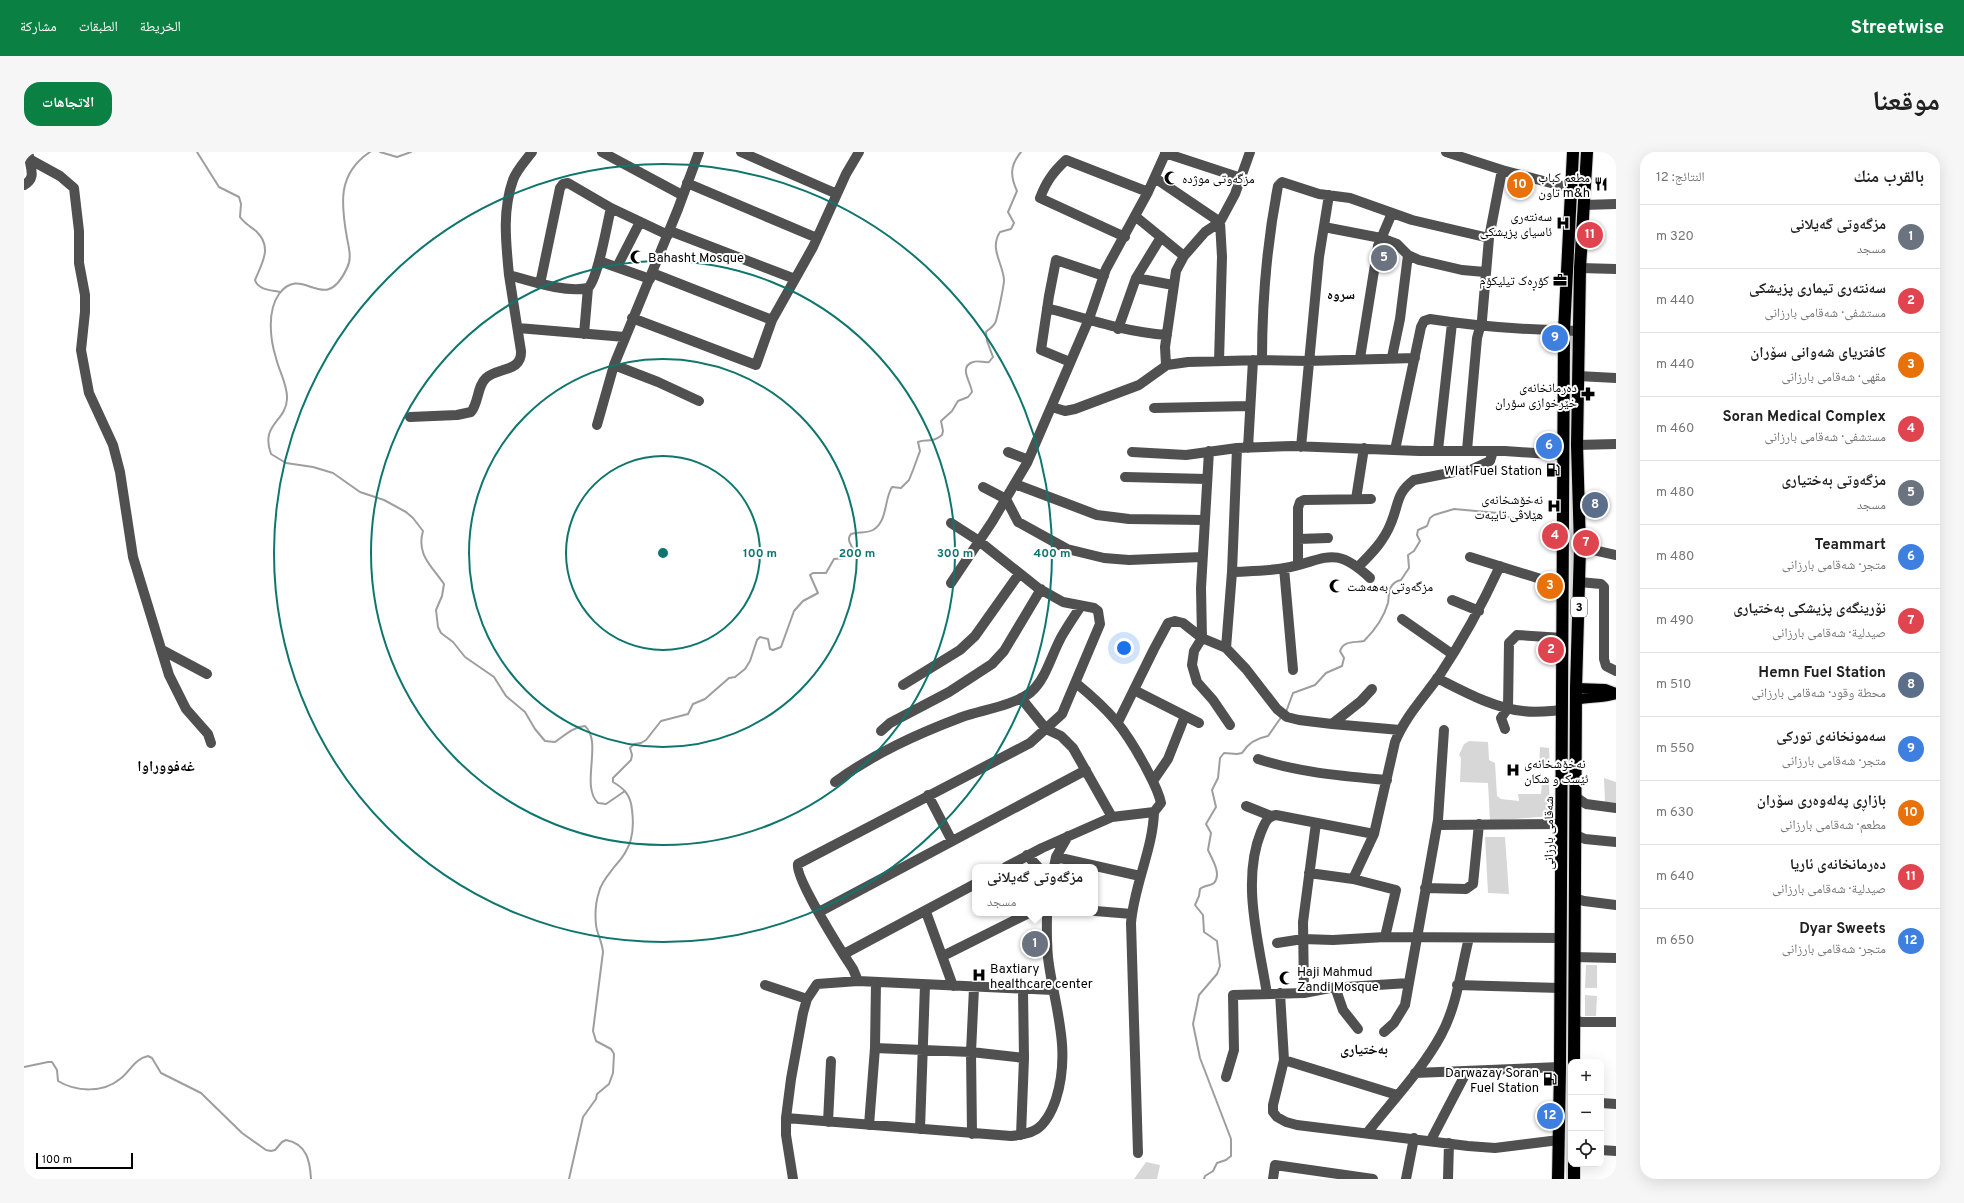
<!DOCTYPE html>
<html lang="ar">
<head>
<meta charset="utf-8">
<style>
	body { margin:0; font-family:Overpass,"Noto Naskh Arabic",sans-serif; background:#f6f6f6; color:#222; direction:rtl }
	.controls { position:absolute; right:12px; bottom:12px; display:grid; overflow:hidden; border-radius:8px; box-shadow:0 4px 16px #0002 }
	.controls button { width:36px; height:36px; display:grid; place-items:center; padding:0; border:0; border-bottom:1px solid #e0e0e0; background:#fff; color:#222; font:20px sans-serif }
	.scale { position:absolute; left:12px; bottom:10px; width:97px; box-sizing:border-box; padding-left:4px; border:2px solid #000; border-top:0; font-size:11px; line-height:14px; white-space:nowrap; color:#000; -webkit-text-stroke:3px #fff; paint-order:stroke }
	.you { position:absolute; left:1100px; top:496px; width:14px; height:14px; margin:-10px; border:3px solid #fff; border-radius:50%; background:#1a73e8; box-shadow:0 0 0 6px #1a73e833 }
	.badge { display:grid; place-items:center; width:26px; height:26px; border-radius:50%; background:#0b8043; color:#fff; font-size:13px; font-weight:700 }
	.pin { position:absolute; translate:-50% -50%; border:2px solid #fff; box-shadow:0 1px 4px #0006 }
	.popup { position:absolute; left:948px; top:712px; width:126px; height:52px; box-sizing:border-box; display:grid; place-content:center; border-radius:8px; background:#fff; filter:drop-shadow(0 1px 3px #0005); font-size:13px; white-space:nowrap; color:#767676 }
	.popup b { font-size:15px; color:#222 }
	.popup::after { content:''; position:absolute; left:50%; top:100%; margin-left:-8px; border:8px solid transparent; border-top-color:#fff }
	.list { margin:0; padding:0; list-style:none }
	h2 { display:flex; justify-content:space-between; align-items:center; height:52px; margin:0; padding:0 16px; font-size:17px }
	h2 small { font-size:13px; font-weight:400; color:#767676 }
	.list li { display:grid; grid-template-columns:26px 1fr auto; gap:12px; align-items:center; box-sizing:border-box; height:64px; padding:0 16px; border-top:1px solid #e0e0e0 }
	.list b { display:block; font-size:15px; white-space:nowrap }
	.list p { margin:0; font-size:13px; white-space:nowrap; color:#767676 }
	.list em { font-size:13px; font-style:normal; color:#767676 }
	.icon { flex:none; width:22px; height:22px; fill:none; stroke:currentColor; stroke-width:2; stroke-linecap:round; stroke-linejoin:round }
	.map { position:relative; flex:none; width:1592px; height:1027px; overflow:hidden; direction:ltr; border-radius:16px }
	header { display:flex; align-items:center; gap:24px; box-sizing:border-box; height:56px; padding:0 20px; background:#0b8043; color:#fff }
	header strong { font-size:19px }
	nav { display:flex; gap:22px; margin-inline-start:auto; font-size:14px }
	.intro { display:flex; align-items:center; justify-content:space-between; box-sizing:border-box; height:96px; padding:0 24px }
	h1 { margin:0; font-size:28px }
	.button { padding:10px 18px; border-radius:16px; background:#0b8043; color:#fff; font-size:14px; font-weight:700 }
	main { display:flex; gap:24px; padding:0 24px }
	aside { flex:1; background:#fff; border-radius:16px; box-shadow:0 4px 16px #0002 }
	.map>svg:first-child { display:block }
	.green { fill:#d7d7d7 }
	.lines { fill:none; stroke-linecap:round; stroke-linejoin:round }
	.stream { stroke:#9e9e9e; stroke-width:2 }
	.major-casing { stroke:#dbdbdb; stroke-width:12 }
	.highway-casing { stroke:#dbdbdb; stroke-width:14 }
	.minor { stroke:#505050; stroke-width:10 }
	.major { stroke:#000; stroke-width:10 }
	.highway { stroke:#000; stroke-width:12 }
	.ring { fill:none; stroke:#0f766e; stroke-width:2 }
	.labels { text-anchor:middle; stroke-width:4; stroke-linejoin:round; paint-order:stroke }
	.shield { fill:#fff; stroke:#4c4c4c; stroke-width:1 }
	.shield-label { font-size:12px; font-weight:bold; fill:#000 }
	.poi-label { font-size:13px; fill:#000; stroke:#fff; text-anchor:end }
	.street-label { font-size:13px; fill:#000; stroke:#fff }
	.neighbourhood-label { font-size:14px; font-weight:bold; fill:#000; stroke:#fff }
	.quarter-label { font-size:15px; font-weight:bold; fill:#000; stroke:#fff }
	.centre { fill:#0f766e; stroke:#fff; stroke-width:2 }
	.ring-label { font-size:12px; text-anchor:middle; font-weight:bold; fill:#0f766e; stroke:#fff; stroke-width:4; stroke-linejoin:round; paint-order:stroke }
</style>
</head>
<body>
<header>
<strong>Streetwise</strong>
<nav><a>الخريطة</a><a>الطبقات</a><a>مشاركة</a></nav>
</header>
<div class="intro"><h1>موقعنا</h1><a class="button">الاتجاهات</a></div>
<main>
<aside>
<h2>بالقرب منك<small>النتائج: 12</small></h2>
<ul class="list">
<li><span class="badge" style="background:#6b7280">1</span><div><b>مزگەوتی گەیلانی</b><p>مسجد</p></div><em>320 m</em></li>
<li><span class="badge" style="background:#e0444e">2</span><div><b>سەنتەری تیماری پزیشکی</b><p>مستشفى · شەقامی بارزانی</p></div><em>440 m</em></li>
<li><span class="badge" style="background:#e8710a">3</span><div><b>کافتریای شەوانی سۆران</b><p>مقهى · شەقامی بارزانی</p></div><em>440 m</em></li>
<li><span class="badge" style="background:#e0444e">4</span><div><b>Soran Medical Complex</b><p>مستشفى · شەقامی بارزانی</p></div><em>460 m</em></li>
<li><span class="badge" style="background:#6b7280">5</span><div><b>مزگەوتی بەختیاری</b><p>مسجد</p></div><em>480 m</em></li>
<li><span class="badge" style="background:#3f7fe0">6</span><div><b>Teammart</b><p>متجر · شەقامی بارزانی</p></div><em>480 m</em></li>
<li><span class="badge" style="background:#e0444e">7</span><div><b>نۆرینگەی پزیشکی بەختیاری</b><p>صيدلية · شەقامی بارزانی</p></div><em>490 m</em></li>
<li><span class="badge" style="background:#5c6f8a">8</span><div><b>Hemn Fuel Station</b><p>محطة وقود · شەقامی بارزانی</p></div><em>510 m</em></li>
<li><span class="badge" style="background:#3f7fe0">9</span><div><b>سەمونخانەی تورکی</b><p>متجر · شەقامی بارزانی</p></div><em>550 m</em></li>
<li><span class="badge" style="background:#e8710a">10</span><div><b>بازاڕی پەلەوەری سۆران</b><p>مطعم · شەقامی بارزانی</p></div><em>630 m</em></li>
<li><span class="badge" style="background:#e0444e">11</span><div><b>دەرمانخانەی ئاریا</b><p>صيدلية · شەقامی بارزانی</p></div><em>640 m</em></li>
<li><span class="badge" style="background:#3f7fe0">12</span><div><b>Dyar Sweets</b><p>متجر · شەقامی بارزانی</p></div><em>650 m</em></li>
</ul>
</aside>
<div class="map">
<svg width="1592" height="1027" viewBox="0 0 1592 1027">
	<rect width="100%" height="100%" fill="#fff"/>
	<path class="green" d="M1557,0H1560L1549,168L1548,167C1548,111 1552,56 1557,0Z
		M1551,182L1550,398L1546,489L1547,183Z
		M1445,589L1464,590L1465,608L1471,611L1473,644L1477,647L1495,649L1494,642H1517L1518,629L1525,627L1526,664L1466,669L1464,631L1436,630L1437,606L1435,603L1440,592Z
		M1516,595L1525,596L1526,617H1515Z
		M1547,613L1545,1027H1542L1544,687Z
		M1580,626L1592,630V651L1581,650Z
		M1461,685H1481L1485,742L1464,741Z
		M1562,813H1573V836H1561Z
		M1561,843L1573,844L1572,864H1561Z
		M1122,1010L1136,1013L1133,1027H1110Z"/>
	<g class="lines">
		<path class="stream" d="M173,0L195,35L215,45L217,52L216,65C220,71 227,75 232,79C249,95 238,111 231,128C234,138 247,138 256,140
			M346,0C313,22 317,52 323,86C325,96 328,107 323,116C300,166 279,110 255,142C243,159 246,187 252,206C255,219 264,234 263,247C262,270 236,272 247,302L262,311L289,315L309,321L336,340L360,348L382,360L389,366L399,379C392,403 408,414 420,432L418,444L412,458L414,475L417,481L429,490L441,505L470,525L482,544L501,560L511,577L521,589L531,590C541,583 549,575 561,574C579,590 556,634 574,651L582,652L601,639
			M356,0L373,5L387,0
			M1262,560L1269,541L1291,533L1302,521L1318,514L1320,506L1316,499C1320,488 1330,491 1340,489C1350,479 1360,465 1364,451C1365,446 1364,440 1367,435C1369,431 1372,429 1377,428L1385,416L1384,403L1390,399L1396,389L1393,383L1394,378L1403,374L1406,366L1410,363L1430,357L1474,361L1482,365L1489,366H1515
			M0,915L24,910H28L33,918L34,929C52,940 79,941 96,927C106,920 110,907 124,904L128,906L137,921L177,941L218,981L242,998L247,999L251,998L258,990L262,988C283,992 286,1009 287,1027
			M545,1027L559,965L572,947L573,942L585,932L589,921L590,902L587,897L572,889L569,879L579,800C578,789 573,782 572,773C571,763 572,749 575,740C577,730 585,722 591,714C607,697 611,681 608,658C607,644 601,637 589,630V626L607,608L608,603L606,596L610,592L617,591L622,588L637,569L664,562L669,552L681,547L705,526L711,525L721,517L726,509L733,488L736,485L744,487L746,497L749,498L757,495L770,459L779,449L794,441L786,423L789,421H802L810,407L820,406L830,402V399C827,392 822,388 827,382C834,380 844,381 849,378C864,369 860,347 868,335L877,336L885,328L889,318L896,299L894,290C902,286 907,292 918,283L919,279L917,269L928,259L934,249L944,245L948,240C947,230 934,215 949,210C954,208 960,211 965,210L969,205L963,189L962,180C965,177 969,175 971,171C973,168 980,133 980,128C979,111 965,97 976,80L987,77L990,71L984,60L993,39C986,24 986,13 997,0
			M1180,1027L1181,1024L1189,1019L1193,1011L1202,1008L1207,1004V987L1176,906L1169,872L1175,843L1193,822L1196,814L1193,789L1180,780L1179,763L1171,753L1175,744L1176,737C1180,733 1187,734 1190,731C1198,722 1188,707 1184,698L1187,681L1182,672L1192,655L1188,638L1194,626L1196,606L1200,601L1213,602L1218,601C1224,591 1233,586 1244,584L1258,564"/>
		<g class="major-casing">
			<path id="major" d="M1552,536L1581,537L1592,541
				M1552,548C1566,544 1579,547 1592,542"/>
		</g>
		<g class="highway-casing">
			<path id="highway" d="M1550,910L1552,536L1556,395L1553,293L1556,116L1563,0
				M1534,1027L1536,915L1540,179L1549,0
				M1550,1027V1012"/>
		</g>
		<path class="minor" d="M578,0L658,43
			M717,0L813,42
			M1422,0L1478,18L1546,36
			M1141,1L1217,26
			M5,7L36,24L50,36L55,79V111L61,143V160L57,198L65,241L89,293L96,320L109,405L145,523L162,557L184,582L187,591
			M1131,26L1196,70L1198,105L1195,209
			M663,31L793,86
			M0,33C13,26 6,16 5,4
			M1560,53L1592,52
			M1111,64L1160,104
			M1300,75L1357,86L1373,92L1384,103L1395,108L1438,118L1461,120
			M646,79L771,127
			M1101,85L1016,46C1022,30 1029,20 1042,8L1124,40
			M575,109L626,127
			M593,115L616,70
			M1556,116L1592,117
			M628,121L748,168
			M485,123C482,91 478,59 489,28C492,19 502,8 508,0
			M1112,126L1149,133
			M516,132L536,36L539,32L544,31L587,56L644,83
			M1023,156C1064,167 1100,180 1143,183
			M608,166L732,213L748,168L789,95L822,22L835,0
			M494,176L601,185
			M1094,177L1112,126L1137,85
			M560,182L564,136
			M1368,205L1376,167L1384,103
			M1336,206L1354,94L1368,61
			M1238,208C1238,150 1243,91 1254,34L1258,30L1295,42L1326,46L1388,68L1465,86
			M1046,210L1017,198L1025,144L1032,108L1080,124
			M590,213L634,230L675,249
			M1142,213L1141,195L1152,119L1160,104L1181,80L1196,70L1211,42L1226,0
			M1554,224L1592,226
			M1028,255L1041,259L1051,257L1115,233L1143,213L1164,210L1238,208L1284,209L1391,206
			M1130,256L1225,254
			M386,265L433,263L447,260C455,250 453,234 462,226C475,215 498,220 497,199L485,123C507,129 541,141 564,136C574,127 583,72 587,56
			M573,273L590,213L654,57L675,0
			M1553,293L1592,292
			M1277,295L1295,105L1305,43
			M1224,296L1229,208
			M1371,298L1397,175L1400,169L1406,167C1456,175 1505,178 1555,179
			M1414,298L1428,171
			M1443,298L1453,186L1458,168L1465,86L1478,18
			M1185,299L1177,436L1178,486L1170,499L1168,513L1173,530L1189,548L1206,573
			M1108,300L1162,303L1213,296L1268,294L1395,299H1481L1539,303
			M1003,311L1065,167L1082,117L1124,40L1142,0
			M1101,325L1183,327
			M991,332L1073,363L1105,367L1180,368
			M959,335L982,347L994,370L1043,397L1080,406L1105,408L1178,405
			M1332,347L1340,296
			M1274,387L1304,386
			M1556,395L1592,403
			M1446,405L1539,434
			M1274,413V356L1276,350L1280,348L1347,347
			M1334,415C1348,401 1360,389 1367,371C1375,352 1372,341 1390,328L1435,319H1444L1466,309L1469,299
			M1260,416L1269,518
			M1208,420C1226,419 1244,419 1261,416C1301,409 1309,391 1346,426
			M1555,430L1577,432L1580,435V507L1582,514L1592,519
			M927,431L968,370L1003,311L1002,307L984,300
			M1428,448L1455,459
			M1378,467L1428,502
			M1202,496L1208,420L1213,296
			M138,498L183,522
			M1413,526C1439,539 1469,556 1499,559C1512,561 1525,559 1538,558
			M879,533L936,498L951,484L995,422
			M1110,538L1175,571
			M997,546L1022,577L1037,584L1049,596L1088,665
			M1094,570L1130,497L1144,471L1151,469L1159,471L1178,486L1202,496L1222,517L1253,557L1263,565L1275,568L1308,572L1376,578
			M1308,572L1337,549L1348,537
			M1481,577L1477,566L1484,556L1485,491L1493,483L1539,486
			M857,579L866,571L925,540L968,512L980,499L1017,437
			M1234,607C1277,621 1319,624 1363,628
			M1129,629L1144,607L1161,564
			M811,630C851,601 893,582 938,565C958,558 991,553 1007,540C1023,526 1028,500 1039,482C1045,472 1051,463 1057,454
			M904,643L928,689
			M1552,645L1562,652L1592,656
			M1222,654L1247,664
			M1413,673L1538,672
			M1552,683L1561,687L1592,690
			M1003,703L1014,715
			M1032,705L1116,724
			M982,715L1018,696L1088,665L1130,660L1137,651C1134,637 1127,626 1121,614C1100,575 1086,559 1052,531
			M1030,715L1032,705L1044,684
			M1285,721L1329,727L1372,738L1361,785
			M1329,727L1350,682L1371,590C1381,565 1400,545 1415,524C1439,488 1458,453 1476,414
			M1401,736L1442,737L1449,732L1455,672
			M1550,746L1560,749L1592,753
			M1071,759L1108,762
			M795,760L1062,618
			M902,760L929,834
			M1253,791L1279,787L1309,788L1361,785L1537,786
			M820,802L951,732
			M919,804L1005,761
			M1550,805L1592,806
			M834,829L829,817C819,802 770,725 774,712L1006,591L1038,562L1076,472L1074,459L1070,456L1039,450L1014,436L955,389L927,371
			M741,833L783,847
			M1433,833L1537,836
			M1311,835L1319,858L1334,877
			M1256,841L1260,908L1249,953V960L1253,965L1262,970L1273,973L1444,994L1471,996L1535,988
			M1280,841L1279,770L1292,671
			M1243,842C1235,791 1217,729 1237,680C1241,671 1243,664 1252,663L1350,682
			M1550,867L1557,870H1592
			M1360,880L1370,871L1381,853L1414,668L1420,578
			M851,896L947,900L1000,906
			M1260,908L1373,943
			M1391,921L1536,915
			M1202,925L1210,898L1209,843L1280,841L1306,836L1385,831
			M1577,951L1592,952
			M762,966L987,984C996,983 1005,982 1013,977C1023,970 1028,959 1032,947C1047,899 1032,859 1025,813C1022,795 1023,778 1023,761
			M804,970L807,909
			M845,973L851,896L852,831
			M896,977L901,833
			M1343,981C1368,949 1398,918 1417,883C1433,854 1437,817 1445,786
			M948,982L947,900L950,836
			M997,983L1000,906L999,838
			M1407,988L1443,919
			M1577,998L1592,999
			M1114,1001L1107,771C1110,733 1129,697 1130,660
			M769,1027L762,983V966L767,927L779,861L783,847L793,832L834,829L1029,838
			M1249,1027L1251,1013L1349,1027
			M1382,1027L1390,986
			M1424,1027L1425,991"/>
		<use href="#major" class="major"/>
		<use href="#highway" class="highway"/>
	</g>
	<g class="ring">
		<circle cx="639" cy="401" r="97"/>
		<circle cx="639" cy="401" r="194"/>
		<circle cx="639" cy="401" r="292"/>
		<circle cx="639" cy="401" r="389"/>
	</g>
	<defs>
		<g id="mosque-bare" transform="scale(1.08)"><path d="M3.5-4.9A6 6 0 1 0 3.5 4.9A5 5 0 1 1 3.5-4.9Z" fill="#000" stroke="#fff" stroke-width="2.5" paint-order="stroke"/></g>
		<g id="restaurant-bare" transform="scale(1.08)"><path d="M-5-6h1v4h1v-4h1v4h1v-4h1v5L-1.5 .5V6h-2V.5L-5-1ZM5-6V6H3V1.5H1.5Q1.5-4 5-6Z" fill="#000" stroke="#fff" stroke-width="2.5" paint-order="stroke"/></g>
		<g id="hospital-bare" transform="scale(1.08)"><path d="M-5-5h3v3.5h4V-5h3V5h-3V1.5h-4V5h-3Z" fill="#000" stroke="#fff" stroke-width="2.5" paint-order="stroke"/></g>
		<g id="office-bare" transform="scale(1.08)"><path d="M-6-3h4V-5.5h4V-3h4V5H-6ZM-1-4.5V-3h2v-1.5ZM-6 0V1H6V0Z" fill="#000" stroke="#fff" stroke-width="2.5" paint-order="stroke"/></g>
		<g id="pharmacy-bare" transform="scale(1.08)"><path d="M-2-6h4v4h4v4h-4v4h-4v-4h-4v-4h4Z" fill="#000" stroke="#fff" stroke-width="2.5" paint-order="stroke"/></g>
		<g id="fuel-bare" transform="scale(1.08)"><path d="M-5.5-6h7V0h2V4h1.3V-2.5L3-4.5l.8-.8L6-3V5H2.5V1h-1V6h-7ZM-4.2-4.7v3.2H.2V-4.7Z" fill="#000" stroke="#fff" stroke-width="2.5" paint-order="stroke"/></g>
	</defs>
	<g fill-rule="evenodd">
		<use href="#mosque-bare" x="1147" y="26"/>
		<use href="#restaurant-bare" x="1577" y="32"/>
		<use href="#hospital-bare" x="1539" y="71"/>
		<use href="#mosque-bare" x="613" y="105"/>
		<use href="#office-bare" x="1536" y="128"/>
		<use href="#pharmacy-bare" x="1564" y="242"/>
		<use href="#fuel-bare" x="1529" y="318"/>
		<use href="#hospital-bare" x="1530" y="354"/>
		<use href="#mosque-bare" x="1312" y="434"/>
		<use href="#hospital-bare" x="1489" y="618"/>
		<use href="#hospital-bare" x="955" y="823"/>
		<use href="#mosque-bare" x="1262" y="826"/>
		<use href="#fuel-bare" x="1526" y="927"/>
	</g>
	<g class="labels">
		<rect class="shield" x="1547" y="445" width="16" height="20" rx="3"/>
		<g class="shield-label">
			<text x="1555" y="459">3</text>
		</g>
		<g class="poi-label">
			<text x="1566" y="30">مطعم كباب<tspan x="1566" dy="15">تاون m&amp;h</tspan></text>
			<text x="1158" y="31" text-anchor="start">مزگەوتی موژدە</text>
			<text x="1528" y="69">سەنتەری<tspan x="1528" dy="15">ئاسیای پزیشکی</tspan></text>
			<text x="624" y="110" text-anchor="start">Bahasht Mosque</text>
			<text x="1525" y="133">کۆڕەک تیلیکۆم</text>
			<text x="1553" y="240">دەرمانخانەی<tspan x="1553" dy="15">خێرخوازی سۆران</tspan></text>
			<text x="1518" y="323">Wlat Fuel Station</text>
			<text x="1519" y="352">نەخۆشخانەی<tspan x="1519" dy="15">هێلاڤی تایبەت</tspan></text>
			<text x="1323" y="439" text-anchor="start">مزگەوتی بەهەشت</text>
			<text x="1500" y="616" text-anchor="start">نەخۆشخانەی<tspan x="1500" dy="15">ئێسک و شکان</tspan></text>
			<text x="966" y="821" text-anchor="start">Baxtiary<tspan x="966" dy="15">healthcare center</tspan></text>
			<text x="1273" y="824" text-anchor="start">Haji Mahmud<tspan x="1273" dy="15">Zandi Mosque</tspan></text>
			<text x="1515" y="925">Darwazay Soran<tspan x="1515" dy="15">Fuel Station</tspan></text>
		</g>
		<g class="street-label">
			<text transform="translate(1524 681) rotate(-90)" y="5">شەقامی بارزانی</text>
		</g>
		<g class="neighbourhood-label">
			<text x="1317" y="147">سروە</text>
			<text x="1340" y="902">بەختیاری</text>
		</g>
		<g class="quarter-label">
			<text x="142" y="619">غەفووراوا</text>
		</g>
	</g>
	<circle cx="639" cy="401" r="6" class="centre"/>
	<g class="ring-label">
		<text x="736" y="405">100 m</text>
		<text x="833" y="405">200 m</text>
		<text x="931" y="405">300 m</text>
		<text x="1028" y="405">400 m</text>
	</g>
</svg>
<div class="controls">
<button>+</button>
<button>−</button>
<button><svg class="icon" aria-label="locate" viewBox="0 0 24 24"><circle cx="12" cy="12" r="6"/><path d="M12 2v4M12 18v4M2 12h4M18 12h4"/></svg></button>
</div>
<div class="scale">100 m</div>
<div class="you"></div>
<div class="pin badge" style="left:1011px;top:792px;background:#6b7280">1</div>
<div class="popup"><b>مزگەوتی گەیلانی</b>مسجد</div>
<div class="pin badge" style="left:1527px;top:498px;background:#e0444e">2</div>
<div class="pin badge" style="left:1526px;top:434px;background:#e8710a">3</div>
<div class="pin badge" style="left:1531px;top:384px;background:#e0444e">4</div>
<div class="pin badge" style="left:1360px;top:106px;background:#6b7280">5</div>
<div class="pin badge" style="left:1525px;top:294px;background:#3f7fe0">6</div>
<div class="pin badge" style="left:1562px;top:391px;background:#e0444e">7</div>
<div class="pin badge" style="left:1571px;top:353px;background:#5c6f8a">8</div>
<div class="pin badge" style="left:1531px;top:186px;background:#3f7fe0">9</div>
<div class="pin badge" style="left:1496px;top:33px;background:#e8710a">10</div>
<div class="pin badge" style="left:1566px;top:83px;background:#e0444e">11</div>
<div class="pin badge" style="left:1526px;top:964px;background:#3f7fe0">12</div>
</div>
</main>
</body>
</html>
